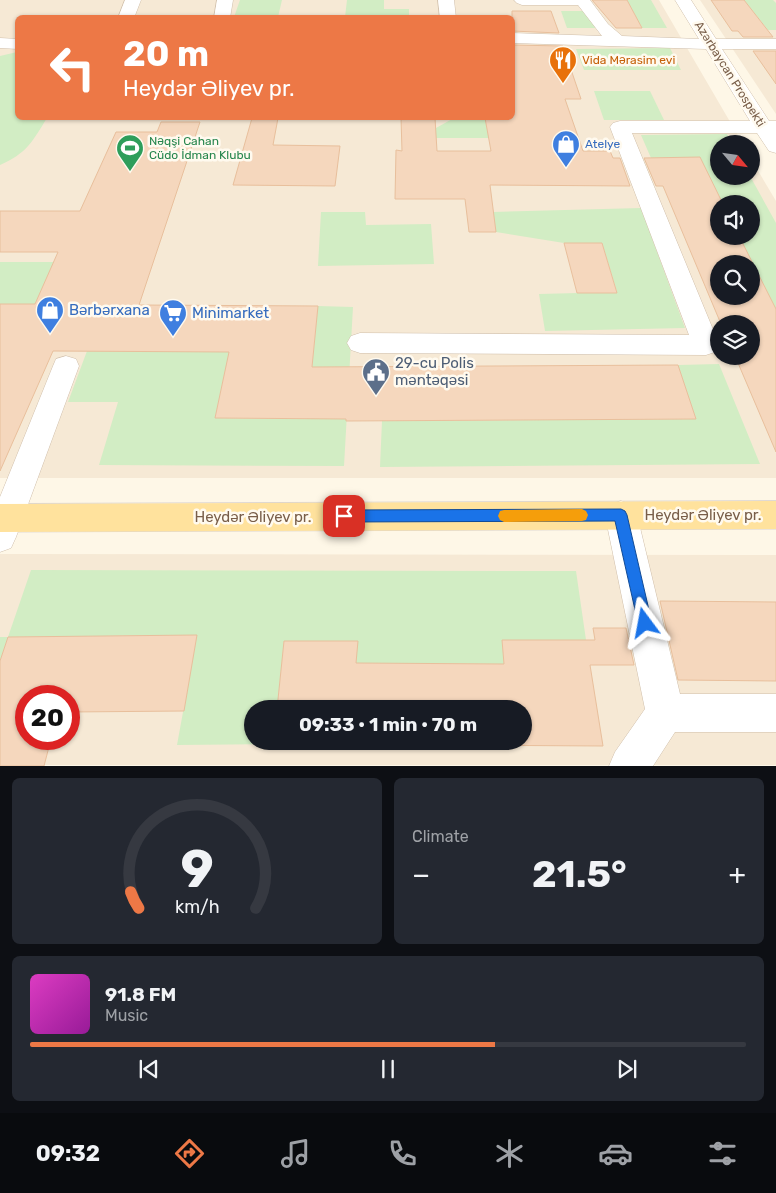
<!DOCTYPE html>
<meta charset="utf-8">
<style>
body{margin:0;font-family:Rubik,sans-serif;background:#242831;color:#f1f3f6;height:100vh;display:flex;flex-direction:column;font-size:19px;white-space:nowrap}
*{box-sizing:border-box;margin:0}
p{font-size:16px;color:#9ea1a6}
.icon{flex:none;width:28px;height:28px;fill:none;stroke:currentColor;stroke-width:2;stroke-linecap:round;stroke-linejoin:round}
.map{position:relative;height:766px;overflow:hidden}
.side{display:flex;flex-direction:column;gap:12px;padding:12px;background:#0d0f14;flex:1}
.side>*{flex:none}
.top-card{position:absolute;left:15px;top:15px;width:500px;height:105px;border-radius:8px;box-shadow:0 1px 4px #0004;background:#ed7846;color:#fff;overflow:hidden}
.needle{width:32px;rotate:119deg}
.tools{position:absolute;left:710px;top:135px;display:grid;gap:10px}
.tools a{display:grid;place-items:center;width:50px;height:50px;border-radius:50%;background:#171b24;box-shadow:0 1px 4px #0004;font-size:25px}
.speed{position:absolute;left:15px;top:685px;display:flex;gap:10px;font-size:25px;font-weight:700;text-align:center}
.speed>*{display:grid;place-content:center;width:65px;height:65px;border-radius:50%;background:#171b24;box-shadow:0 1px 4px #0004;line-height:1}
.speed .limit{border:8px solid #d22;background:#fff;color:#111}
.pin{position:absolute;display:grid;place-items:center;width:42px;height:42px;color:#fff;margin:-21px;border-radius:10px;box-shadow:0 2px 8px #0006}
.me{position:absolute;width:55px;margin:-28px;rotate:347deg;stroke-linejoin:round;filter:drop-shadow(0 0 4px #0008)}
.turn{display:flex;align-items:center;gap:18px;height:105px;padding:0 25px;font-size:22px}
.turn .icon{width:65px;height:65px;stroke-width:2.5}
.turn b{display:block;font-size:35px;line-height:42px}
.big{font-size:38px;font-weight:700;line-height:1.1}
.side .tile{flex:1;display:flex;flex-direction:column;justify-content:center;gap:8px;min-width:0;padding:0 18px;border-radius:8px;background:#242831}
.side .dial{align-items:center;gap:0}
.dial svg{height:130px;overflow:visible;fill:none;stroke:#363941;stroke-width:7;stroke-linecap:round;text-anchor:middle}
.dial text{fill:#f1f3f6;stroke:none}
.song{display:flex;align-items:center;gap:15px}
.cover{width:60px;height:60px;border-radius:8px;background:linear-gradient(135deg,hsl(310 70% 55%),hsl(300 70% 35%))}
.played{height:5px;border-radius:2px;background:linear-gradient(90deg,#ed7846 65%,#363941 65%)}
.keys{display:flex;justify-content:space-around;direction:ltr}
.heat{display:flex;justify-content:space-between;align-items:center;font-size:28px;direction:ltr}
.side .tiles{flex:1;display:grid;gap:12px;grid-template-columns:1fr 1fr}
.tile:last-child{grid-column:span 2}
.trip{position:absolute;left:244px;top:700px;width:288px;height:50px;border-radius:25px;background:#171b24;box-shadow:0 1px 4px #0004;font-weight:700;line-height:50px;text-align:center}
.dock{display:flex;height:80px;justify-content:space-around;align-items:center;background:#090b0e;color:#9ea1a6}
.dock .icon{width:35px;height:35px}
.dock .on{color:#ed7846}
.dock b{font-size:22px;color:#f1f3f6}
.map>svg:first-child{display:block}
</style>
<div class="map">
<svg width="776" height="766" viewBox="0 0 776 766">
<rect width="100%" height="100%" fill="#fef7e7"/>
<g fill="#f6e9d5" fill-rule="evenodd">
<path d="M0,0H659L743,144H719V176H751V159L776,201V478H0ZM18,18H512V118H18ZM719,204H751V236H719ZM719,264H751V296H719ZM719,324H751V356H719Z"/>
<path d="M700,0H776V114Z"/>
<path d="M0,554L776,555V765H0ZM26,696H69V739H26ZM252,709H522V741H252Z"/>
</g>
<g fill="#d2edc4">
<path d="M240,0H282L278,17H234Z"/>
<path d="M347,0H384V9H409V17H345Z"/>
<path d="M627,0H651L667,28H642Z"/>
<path d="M744,0H773L776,3V30H768Z"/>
<path d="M561,11H596L603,28H567Z"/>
<path d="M670,48L681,70H584L576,49Z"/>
<path d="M17,52L18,118H47C32,142 27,153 0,165V56Z"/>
<path d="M594,91H650L664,120H604Z"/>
<path d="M454,118H485L486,121L578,138H434L436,128Z"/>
<path d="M727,134L732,144H719V176H750L776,223V309L739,236H751V204H723L700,158H651L641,135Z"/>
<path d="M641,208L685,328L545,331L539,294L617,292L602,243H564L496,232L493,212Z"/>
<path d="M321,212H365L366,225L431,224L434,264L318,266Z"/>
<path d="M0,262H54L59,304H0Z"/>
<path d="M318,306L353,307L344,466L99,465L118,402H68L87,351L249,352L245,371H225L215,418L307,419Z"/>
<path d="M719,364L760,464L380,467L382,421L696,419L678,365Z"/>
<path d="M31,570L576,571L586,640H502L504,664L356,663L357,641H284L277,709H252V741H273V744L177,745L197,635L8,637L0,661V637H8Z"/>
</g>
<g fill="#f5d7bd" stroke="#e8bf9c" fill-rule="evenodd">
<path d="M592,0H627L642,28H616Z"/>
<path d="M711,0H744L773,37H743L738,31H732Z"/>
<path d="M512,11H551L559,33L512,31Z"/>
<path d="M512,45L563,46L581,99H565L583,151H610L613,158H620L630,186L490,185L496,232H469L465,199H395L396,150L402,151L401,118H435L437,151H491L485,118H512Z"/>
<path d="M753,51H776V84Z"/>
<path d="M252,118H278L273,145L340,146L335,186L233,185Z"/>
<path d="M161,122H200L139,305L318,306L312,367L678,365L696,419L346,421V419L215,418L229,352L53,351L0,471V304H35L58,252H0V211H80L116,132H157Z"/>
<path d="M700,157L723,204H719V236H739L776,309V452L735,356H751V324H721L663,186H656L644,158ZM719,264H751V296H719Z"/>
<path d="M564,243H602L617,293H577Z"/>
<path d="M660,601L776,602V681L678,680Z"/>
<path d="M593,628H626L634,665H590L603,746L273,744V741H522V709H277L284,641H358L356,663L504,664L502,640H595Z"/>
<path d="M197,635L184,711L69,712V696H26V739H51L44,766H0V661L8,637Z"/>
</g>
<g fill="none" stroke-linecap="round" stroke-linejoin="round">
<g stroke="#d0bfab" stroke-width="1">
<g id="minor">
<path d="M125,0H141L134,18H118Z"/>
<path d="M217,0H233L230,18H214Z"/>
<path d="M438,0H454L456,18H440Z"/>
<path d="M514,0H590L608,24L622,36L699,39L675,0H691L716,39H776V49H722L769,121H776V153L769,151L757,133H632L719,344L715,352L706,355L360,353L351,350L347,343L351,336L360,333L689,335L610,127L613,123L620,121H750L706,49L512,43V33L602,36L578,5H522L517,3Z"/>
<path d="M0,38L18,39V49L0,48Z"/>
<path d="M66,356L76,359L79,366L16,537L11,548L0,552V497L53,366L56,359Z"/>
<path d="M621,501L632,505L637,515L680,694H776V732H675L653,766H609L615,752L645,709L605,515L610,505Z"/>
</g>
</g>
<g stroke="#dcd5d0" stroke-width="1">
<path id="major" d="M776,501V529L0,532V504Z"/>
</g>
<use href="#minor" fill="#fff" fill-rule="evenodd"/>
<use href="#major" fill="#ffe29d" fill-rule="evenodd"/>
</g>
<path fill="#1a73e8" stroke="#114b97" d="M621,509L625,511L627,515L652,623L650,628L645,630L640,628L638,623L615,521L344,522L339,521L337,516L339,512L344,510Z"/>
<path fill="#f59e0b" d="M582,509L586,511L588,515L586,520L582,521L504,522L500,520L498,516L500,511L504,510Z"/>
<defs>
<g id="restaurant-pin" transform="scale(1.4375)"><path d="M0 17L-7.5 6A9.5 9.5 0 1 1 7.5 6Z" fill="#e8710a" stroke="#fffaef"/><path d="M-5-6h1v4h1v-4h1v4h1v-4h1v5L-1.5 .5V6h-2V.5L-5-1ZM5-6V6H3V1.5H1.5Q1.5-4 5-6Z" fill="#fff"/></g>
<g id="shop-pin" transform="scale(1.4375)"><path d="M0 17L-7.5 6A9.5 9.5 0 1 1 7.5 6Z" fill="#3f7fe0" stroke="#fffaef"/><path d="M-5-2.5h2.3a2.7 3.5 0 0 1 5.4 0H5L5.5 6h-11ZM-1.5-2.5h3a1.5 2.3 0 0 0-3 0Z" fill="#fff"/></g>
<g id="stadium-pin" transform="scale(1.4375)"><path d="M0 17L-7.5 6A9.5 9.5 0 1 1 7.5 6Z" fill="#2e9e5b" stroke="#fffaef"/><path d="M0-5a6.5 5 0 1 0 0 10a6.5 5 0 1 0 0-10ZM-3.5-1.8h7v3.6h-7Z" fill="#fff"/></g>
<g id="supermarket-pin" transform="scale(1.4375)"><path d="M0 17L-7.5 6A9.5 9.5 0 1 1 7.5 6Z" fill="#3f7fe0" stroke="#fffaef"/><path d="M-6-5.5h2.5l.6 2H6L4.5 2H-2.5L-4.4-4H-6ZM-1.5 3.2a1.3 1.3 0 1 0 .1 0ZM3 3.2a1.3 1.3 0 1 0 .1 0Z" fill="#fff"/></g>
<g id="civic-pin" transform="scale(1.4375)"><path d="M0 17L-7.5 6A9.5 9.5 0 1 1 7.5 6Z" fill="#5c6f8a" stroke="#fffaef"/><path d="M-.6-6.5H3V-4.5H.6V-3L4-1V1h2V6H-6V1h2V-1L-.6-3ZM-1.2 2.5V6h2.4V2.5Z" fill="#fff"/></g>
</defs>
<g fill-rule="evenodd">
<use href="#restaurant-pin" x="563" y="60"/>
<use href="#shop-pin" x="566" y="144"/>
<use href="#stadium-pin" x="130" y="148"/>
<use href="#shop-pin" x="50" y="310"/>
<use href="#supermarket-pin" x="173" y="313"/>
<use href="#civic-pin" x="376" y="372"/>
</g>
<g text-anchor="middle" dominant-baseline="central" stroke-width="5" stroke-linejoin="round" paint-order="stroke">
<g font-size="12" fill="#c56008" stroke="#fffaef" text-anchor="start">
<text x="582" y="60">Vida Mərasim evi</text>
</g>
<g font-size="12" fill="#795e49" stroke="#fffaef">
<text transform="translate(730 74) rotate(58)">Azərbaycan Prospekti</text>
</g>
<g font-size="12" fill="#27864d" stroke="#fffaef" text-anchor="start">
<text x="149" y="141">Nəqşi Cahan<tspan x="149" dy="14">Cüdo İdman Klubu</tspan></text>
</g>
<g font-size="12" fill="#366cbe" stroke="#fffaef" text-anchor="start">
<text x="585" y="144">Atelye</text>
</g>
<g font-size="15" fill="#366cbe" stroke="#fffaef" text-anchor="start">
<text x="69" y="310">Bərbərxana</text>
<text x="192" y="313">Minimarket</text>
</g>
<g font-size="15" fill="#4e5e75" stroke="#fffaef" text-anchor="start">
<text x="395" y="363">29-cu Polis<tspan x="395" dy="17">məntəqəsi</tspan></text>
</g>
<g font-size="15" fill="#795e49" stroke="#fffaef">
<text x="703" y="515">Heydər Əliyev pr.</text>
<text x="253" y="517">Heydər Əliyev pr.</text>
</g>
</g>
</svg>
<div class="tools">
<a><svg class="needle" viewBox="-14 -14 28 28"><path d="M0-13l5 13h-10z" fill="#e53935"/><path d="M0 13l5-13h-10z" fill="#9ea1a6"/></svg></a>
<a><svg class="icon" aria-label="sound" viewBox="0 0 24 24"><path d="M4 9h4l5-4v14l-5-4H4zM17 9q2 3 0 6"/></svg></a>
<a><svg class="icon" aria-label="search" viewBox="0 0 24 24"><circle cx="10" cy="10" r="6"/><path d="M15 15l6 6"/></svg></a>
<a><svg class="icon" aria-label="layers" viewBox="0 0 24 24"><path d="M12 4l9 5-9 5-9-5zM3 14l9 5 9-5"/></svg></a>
</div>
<div class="speed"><div class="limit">20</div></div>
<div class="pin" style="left:344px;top:516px;background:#d93025"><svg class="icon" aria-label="arrive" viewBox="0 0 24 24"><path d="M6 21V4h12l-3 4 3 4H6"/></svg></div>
<svg class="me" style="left:645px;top:623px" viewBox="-20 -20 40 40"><path d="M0-17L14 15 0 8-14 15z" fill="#1a73e8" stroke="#fff" stroke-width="4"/></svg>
<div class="trip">09:33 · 1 min · 70 m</div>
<div class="top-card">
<div class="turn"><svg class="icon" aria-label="left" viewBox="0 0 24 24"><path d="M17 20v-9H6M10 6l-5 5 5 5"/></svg><div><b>20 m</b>Heydər Əliyev pr.</div></div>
</div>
</div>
<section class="side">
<div class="tiles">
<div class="tile dial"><svg viewBox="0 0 100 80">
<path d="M14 69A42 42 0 1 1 86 69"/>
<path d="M14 69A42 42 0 0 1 9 59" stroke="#ed7846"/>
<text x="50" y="56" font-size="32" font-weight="700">9</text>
<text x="50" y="72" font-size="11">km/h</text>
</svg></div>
<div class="tile"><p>Climate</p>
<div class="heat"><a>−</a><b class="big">21.5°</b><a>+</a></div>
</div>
<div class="tile">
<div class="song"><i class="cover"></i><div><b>91.8 FM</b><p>Music</p></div></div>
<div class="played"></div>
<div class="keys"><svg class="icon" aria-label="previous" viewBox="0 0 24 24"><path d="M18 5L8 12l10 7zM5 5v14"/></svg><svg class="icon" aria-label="pause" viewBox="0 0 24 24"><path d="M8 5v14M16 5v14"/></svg><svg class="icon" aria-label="next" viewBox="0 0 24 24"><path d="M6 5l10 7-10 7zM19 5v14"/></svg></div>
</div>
</div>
</section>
<nav class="dock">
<b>09:32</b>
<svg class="icon on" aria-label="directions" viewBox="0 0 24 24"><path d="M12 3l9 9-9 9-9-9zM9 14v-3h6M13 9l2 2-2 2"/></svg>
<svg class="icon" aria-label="music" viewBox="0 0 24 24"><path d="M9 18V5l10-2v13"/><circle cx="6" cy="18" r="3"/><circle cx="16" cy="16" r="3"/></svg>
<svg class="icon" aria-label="phone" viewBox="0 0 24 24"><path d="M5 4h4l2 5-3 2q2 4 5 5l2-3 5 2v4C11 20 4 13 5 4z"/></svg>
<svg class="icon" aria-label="climate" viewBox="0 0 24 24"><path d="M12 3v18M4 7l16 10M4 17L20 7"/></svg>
<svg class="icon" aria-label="car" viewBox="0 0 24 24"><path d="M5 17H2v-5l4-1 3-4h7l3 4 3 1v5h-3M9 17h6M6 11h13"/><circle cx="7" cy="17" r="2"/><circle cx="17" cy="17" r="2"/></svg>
<svg class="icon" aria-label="filters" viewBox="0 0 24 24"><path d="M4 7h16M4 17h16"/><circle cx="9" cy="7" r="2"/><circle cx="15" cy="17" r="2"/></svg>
</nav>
